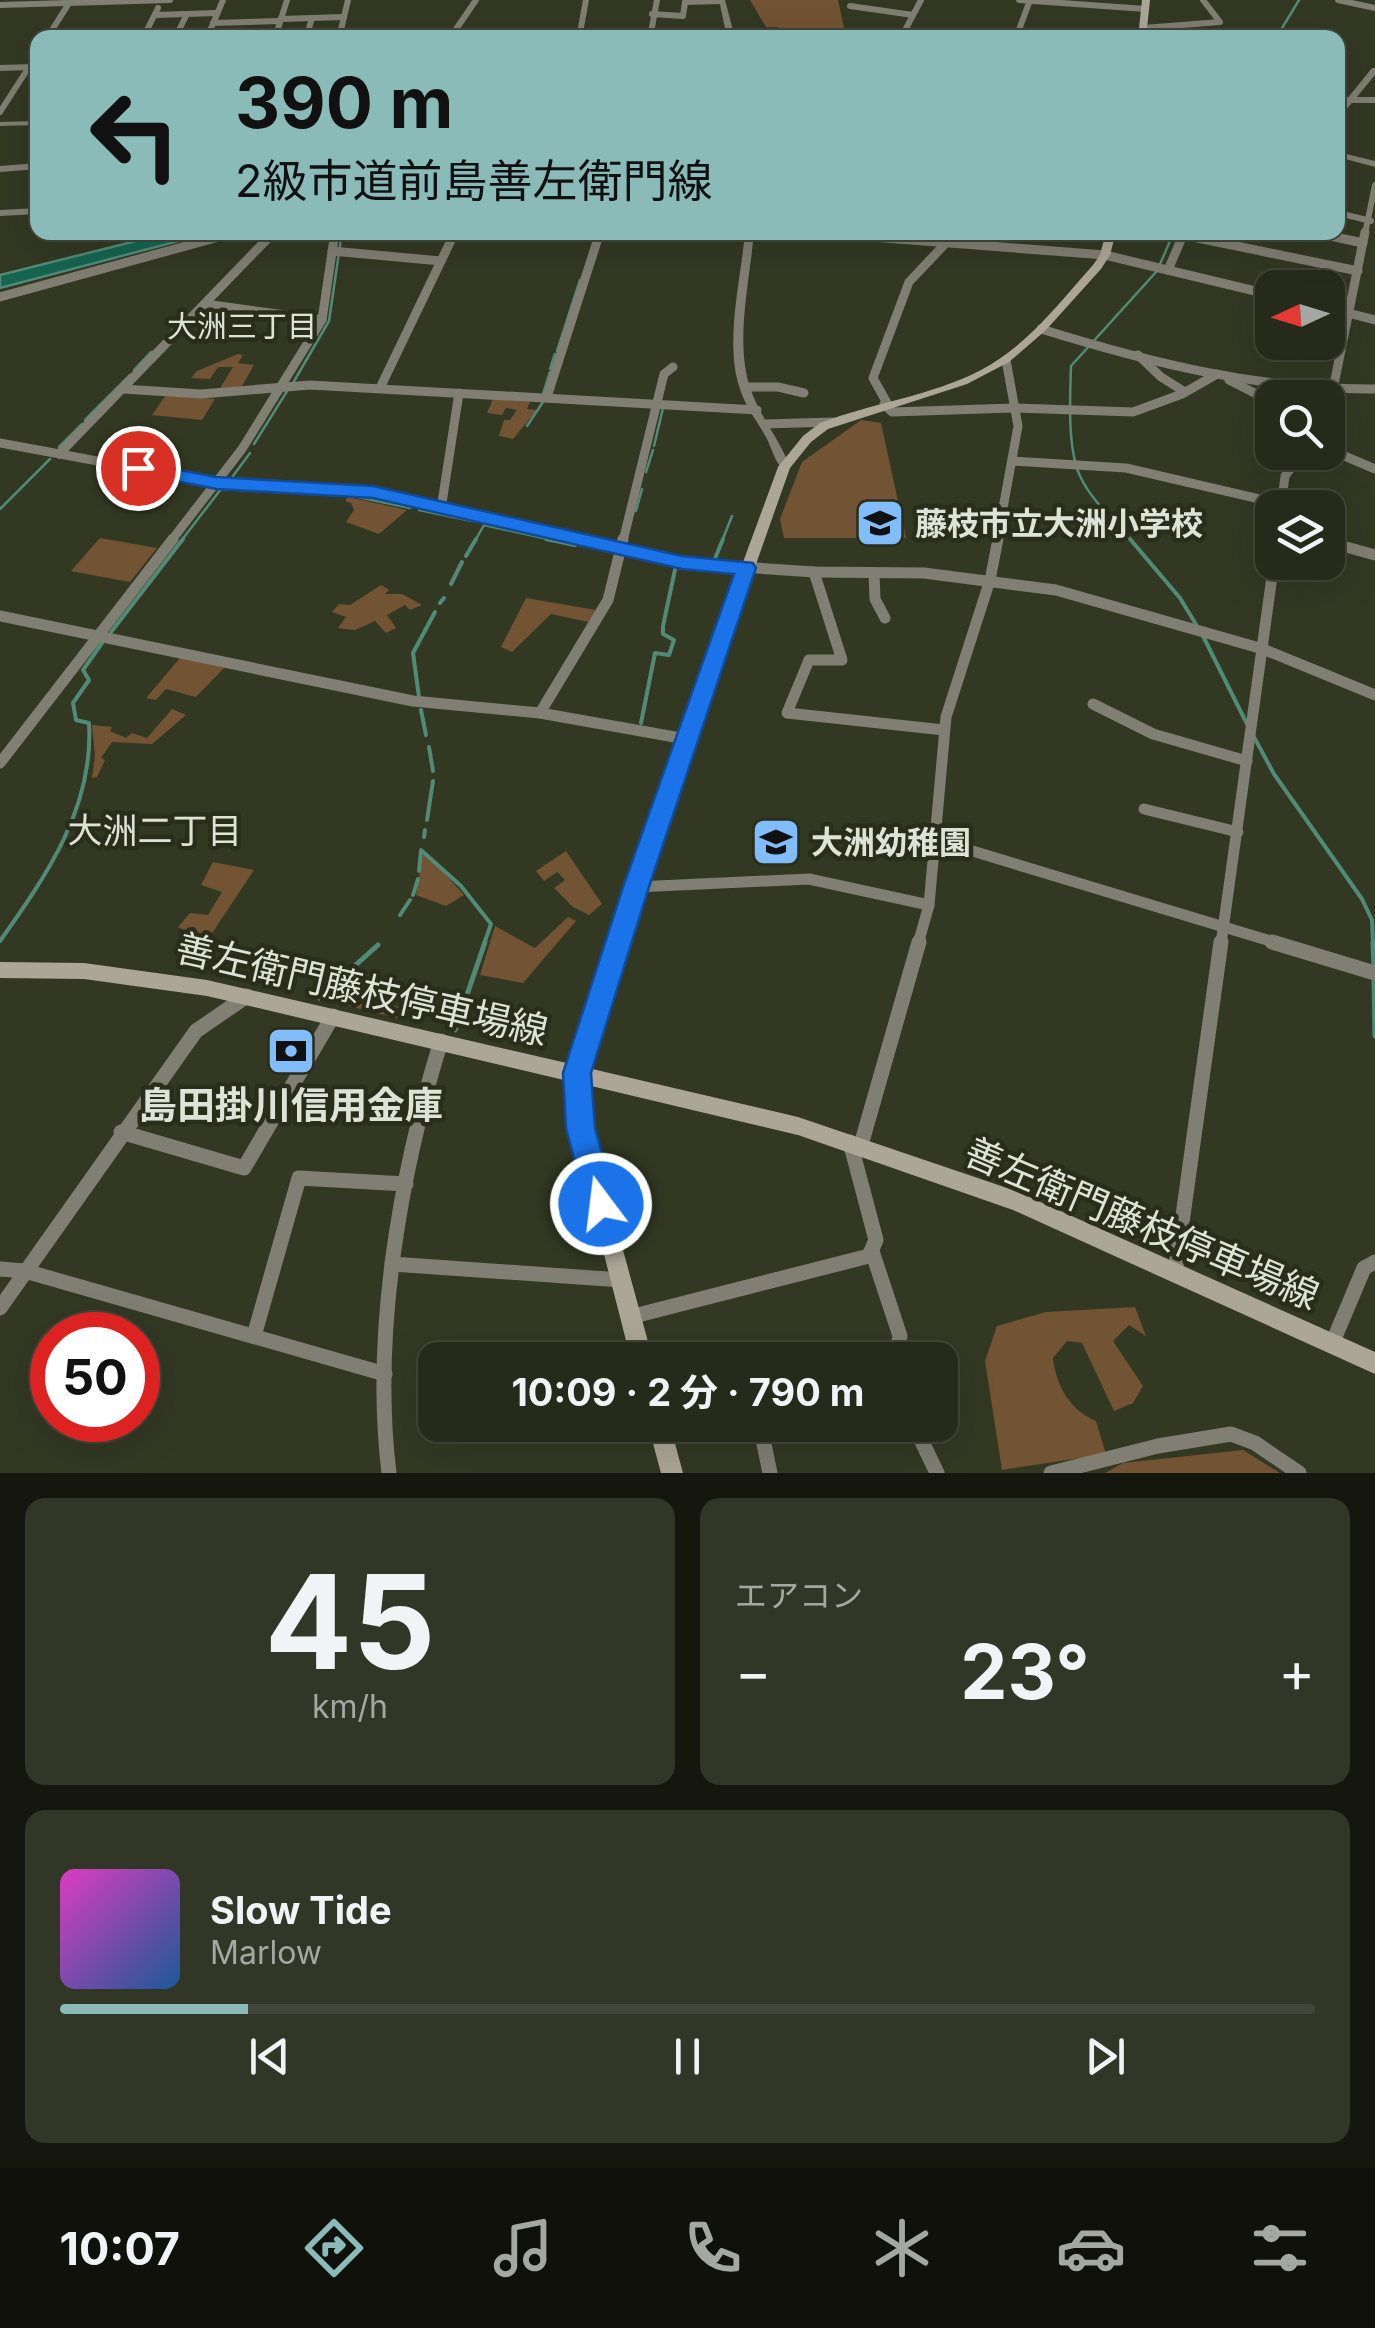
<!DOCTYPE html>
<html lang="ja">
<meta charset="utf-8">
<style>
body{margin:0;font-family:Inter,"Noto Sans JP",sans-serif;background:#323627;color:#f1f3f6;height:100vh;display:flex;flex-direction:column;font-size:38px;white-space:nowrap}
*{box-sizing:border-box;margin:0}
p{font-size:32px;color:#a4a7a2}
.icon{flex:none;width:55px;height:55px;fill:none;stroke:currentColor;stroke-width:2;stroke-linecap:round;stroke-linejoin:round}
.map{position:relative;height:1473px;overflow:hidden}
.drawer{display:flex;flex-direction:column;gap:25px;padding:25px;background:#15170e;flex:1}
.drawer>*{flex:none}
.guide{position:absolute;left:30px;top:30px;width:1315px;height:210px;border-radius:20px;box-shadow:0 10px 40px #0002,0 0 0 2px #424639;background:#8bbbb9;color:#111;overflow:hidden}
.needle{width:65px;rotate:266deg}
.controls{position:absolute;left:1255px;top:270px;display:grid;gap:20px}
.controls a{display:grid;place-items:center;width:90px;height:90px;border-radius:20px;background:#262a1a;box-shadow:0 10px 40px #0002,0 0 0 2px #424639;font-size:50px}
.speed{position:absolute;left:30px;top:1312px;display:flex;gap:20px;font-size:50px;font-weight:700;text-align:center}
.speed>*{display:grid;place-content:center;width:130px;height:130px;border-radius:50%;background:#262a1a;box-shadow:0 10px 40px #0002,0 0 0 2px #424639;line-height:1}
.speed .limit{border:15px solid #d22;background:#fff;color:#111}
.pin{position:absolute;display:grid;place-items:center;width:85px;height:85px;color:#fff;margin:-42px;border:5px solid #fff;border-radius:50%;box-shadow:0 2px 10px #0007}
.me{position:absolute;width:110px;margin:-55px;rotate:345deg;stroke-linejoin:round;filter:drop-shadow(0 0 8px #0008)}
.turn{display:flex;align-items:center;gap:35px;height:210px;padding:0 40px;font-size:45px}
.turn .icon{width:130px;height:130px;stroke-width:2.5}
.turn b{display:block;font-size:70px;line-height:85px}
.big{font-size:75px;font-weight:700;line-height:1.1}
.drawer .widget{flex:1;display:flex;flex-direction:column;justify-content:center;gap:15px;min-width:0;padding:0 35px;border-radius:20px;background:#323627}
.drawer .dial{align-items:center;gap:0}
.dial b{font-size:130px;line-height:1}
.song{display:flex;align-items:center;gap:30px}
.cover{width:120px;height:120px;border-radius:15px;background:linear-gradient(135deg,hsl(310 70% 55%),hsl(210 70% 35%))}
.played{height:10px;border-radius:5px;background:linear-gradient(90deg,#8bbbb9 15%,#424639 15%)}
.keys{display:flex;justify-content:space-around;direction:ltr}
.heat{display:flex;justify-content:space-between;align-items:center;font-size:55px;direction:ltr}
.drawer .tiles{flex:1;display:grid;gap:25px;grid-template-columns:1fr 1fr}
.widget:last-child{grid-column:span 2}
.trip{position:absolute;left:418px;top:1342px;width:540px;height:100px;border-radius:20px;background:#262a1a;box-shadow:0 10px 40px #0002,0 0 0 2px #424639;font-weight:700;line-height:100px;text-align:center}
.tab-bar{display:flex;height:160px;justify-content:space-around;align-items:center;background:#0f110a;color:#a4a7a2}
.tab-bar .icon{width:70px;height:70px}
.tab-bar .active{color:#8bbbb9}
.tab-bar b{font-size:45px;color:#f1f3f6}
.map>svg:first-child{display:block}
</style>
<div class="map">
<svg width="1375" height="1473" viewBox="0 0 1375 1473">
<rect width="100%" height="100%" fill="#333823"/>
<g fill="#725334">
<path d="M750,0H838L846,37H786L778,27H766Z"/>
<path d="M238,354L243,355L238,363L254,365L242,386L219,390L233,367H218L210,379L191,378L197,371Z"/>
<path d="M166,395L215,399L202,420L152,415Z"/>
<path d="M493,399L530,402L527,409L537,410L513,439L499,436L504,420H510L517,410L506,408L502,415L487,413Z"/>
<path d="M861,420L881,423L906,538H784L780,519L802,462Z"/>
<path d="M348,497L407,510L379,534L346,522L354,510L351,503L345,501Z"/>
<path d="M100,538L157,548L130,582L71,571Z"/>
<path d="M381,585L389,590L385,594H402L422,605L410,610L405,605L387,615L396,628L386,633L375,621L355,630L338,628L346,617L332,612L339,604L350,605Z"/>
<path d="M526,598L596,610L588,622L551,614L512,652L501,647Z"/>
<path d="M180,658L225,667L196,697L166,689L156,700L146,698Z"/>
<path d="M172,709L186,715L152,744L112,742L101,758L105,760L97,777L92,778L95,755L92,725L112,727L110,731L126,738L132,733L147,738Z"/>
<path d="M566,851L602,904L589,915L573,907L554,888L565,880L557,872L544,881L536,871Z"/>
<path d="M427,854L464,895L446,906L416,895L423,855Z"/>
<path d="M213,862L254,870L207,941L178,927L190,913L208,915L222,892L201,885Z"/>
<path d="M568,917L576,921L523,983L480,975L495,926L535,948Z"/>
<path d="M359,969L369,975L365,982L393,994L389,1002L403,1010L401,1019L321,999Z"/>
<path d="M1135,1307L1146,1336L1129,1325L1113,1341L1143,1386L1133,1403L1114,1411L1082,1343L1067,1341L1053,1358C1056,1386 1070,1410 1096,1421L1106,1454L1002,1470L985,1361L997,1326L1046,1312Z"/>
<path d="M1243,1450L1280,1473H1105L1123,1463Z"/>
</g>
<path fill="#156550" stroke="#528a78" stroke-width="2.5" d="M168,233H209L0,288V275Z"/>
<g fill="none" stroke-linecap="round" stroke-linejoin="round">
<g stroke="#528a78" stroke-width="2.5">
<path d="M1276,38L1299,0"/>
<path d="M168,335L182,321"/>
<path d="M557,351L580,280"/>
<path d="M550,369L555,354"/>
<path d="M134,370L151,352"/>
<path d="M293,383L329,321L342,232"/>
<path d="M543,394L550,372"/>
<path d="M85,420L130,375"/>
<path d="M527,426L543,402"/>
<path d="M254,444L289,388"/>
<path d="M654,446L663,408"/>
<path d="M59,447L82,424"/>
<path d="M646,472L653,450"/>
<path d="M233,476L250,453"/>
<path d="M304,493L349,496"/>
<path d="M358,497L410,508"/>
<path d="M0,509L50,459"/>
<path d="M419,510L472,521"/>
<path d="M636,511L642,489"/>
<path d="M181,541L221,489L293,493"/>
<path d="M475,541L484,525L557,541"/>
<path d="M722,541L732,516"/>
<path d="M1132,541C1116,522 1092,501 1081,478C1067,451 1070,397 1071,366L1157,271L1174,232"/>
</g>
<g stroke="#528a78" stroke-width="4">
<path d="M546,539L575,545"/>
<path d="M1130,539L1180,598L1197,626"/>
<path d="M466,556L476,539"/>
<path d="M714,561L723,539"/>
<path d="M451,584L462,562"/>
<path d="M440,603L444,598"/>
<path d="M111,632L183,539"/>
<path d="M1202,634L1247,724"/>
<path d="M419,697L413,653L435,612"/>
<path d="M421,710L426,735"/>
<path d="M641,723L655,653L669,655L674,640L663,634V626L676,565"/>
<path d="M1254,737L1274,774L1362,899L1372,920L1373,944"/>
<path d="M429,747L433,771"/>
<path d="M427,820L433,781"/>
<path d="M424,837L425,830"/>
<path d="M421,850L461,886L491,924L484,944"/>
<path d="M419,871L421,851"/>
<path d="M413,895L418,879"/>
<path d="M400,915L410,900"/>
<path d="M0,941C47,875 94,807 89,723L76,720L73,703L89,680L83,670L102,643"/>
</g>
<g stroke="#528a78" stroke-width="5">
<path d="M1373,942L1374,967"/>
<path d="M1374,976L1375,1036"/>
<path d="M319,998L378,945"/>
<path d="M455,1030L485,942"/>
</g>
<g stroke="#817e73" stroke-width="6">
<path d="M1019,0L1146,9"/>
<path d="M1338,0L1375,8"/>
<path d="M0,5L170,0"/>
<path d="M850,6L913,15"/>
<path d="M652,14L683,16L685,2L722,1"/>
<path d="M155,15L217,13"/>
<path d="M281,19L344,17"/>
<path d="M213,23L280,21"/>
<path d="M1144,28L1220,22L1203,0"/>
<path d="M452,34L568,38"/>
<path d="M47,38L71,0"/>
<path d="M143,38L158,8"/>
<path d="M175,38L187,14"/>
<path d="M207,38L223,0"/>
<path d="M275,38L287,0"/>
<path d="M306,38L312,18"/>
<path d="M339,38L348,0"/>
<path d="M450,38L476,0"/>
<path d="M579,38L586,0"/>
<path d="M650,38L657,0"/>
<path d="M901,38L921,0"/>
<path d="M1016,38L1030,0"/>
<path d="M0,68L33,67"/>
<path d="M1338,100H1375"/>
<path d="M0,112L38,53"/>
<path d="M0,169L38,166"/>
<path d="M0,213L38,211"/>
<path d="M1338,213L1371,221"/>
<path d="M807,232L839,234"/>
<path d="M1312,232L1323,234"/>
<path d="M228,234L237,232"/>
<path d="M1365,234L1375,185"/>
</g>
<g stroke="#817e73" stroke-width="9">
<path d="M807,232L1105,255L1272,295"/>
<path d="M1312,232L1363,243"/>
<path d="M332,251L441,261"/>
<path d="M1168,270L1183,235L1358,271"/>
<path d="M0,297L237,232"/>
<path d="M205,304L322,320"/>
<path d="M1328,308L1375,320"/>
<path d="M1041,329C1151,363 1259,390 1375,389"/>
<path d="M1138,355L1161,377L1185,392"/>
<path d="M1229,380L1272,402"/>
<path d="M745,387H778L804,393"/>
<path d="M380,388L455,232"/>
<path d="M123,389L201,394L310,385L757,410"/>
<path d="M547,397L600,232"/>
<path d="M887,403L873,378L909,282L945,244"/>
<path d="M884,404L892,412L1013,408L1133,412L1182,394L1217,374"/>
<path d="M1328,414L1365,232"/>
<path d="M765,424L833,422"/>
<path d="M0,443L216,483L373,492L587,541"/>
<path d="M1328,449L1375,469"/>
<path d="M59,454L274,232"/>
<path d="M1012,461L1126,468L1281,504"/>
<path d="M1281,507L1285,476L1303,452"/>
<path d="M441,509L459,393"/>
<path d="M171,541L242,449L322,320L335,232"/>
<path d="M623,541L664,374L673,367"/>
<path d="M997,541L1018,426L1006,360"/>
</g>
<g stroke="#817e73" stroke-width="11">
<path d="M576,539L682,563L814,572L924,573L1056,590L1263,649L1375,695"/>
<path d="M1328,542L1375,555"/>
<path d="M814,572L842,660H809L787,713L944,730"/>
<path d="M874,573L875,599L885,618"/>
<path d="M0,616L413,701L540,713L686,739"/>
<path d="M1093,704L1153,734L1247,761"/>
<path d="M540,713L608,600L623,539"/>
<path d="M0,763L173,539"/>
<path d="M1144,809L1238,832"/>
<path d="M936,840L1280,944"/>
<path d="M636,887L809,879L929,905"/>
<path d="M918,944L929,905L946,717L990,580L998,539"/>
<path d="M1221,944L1274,562"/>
</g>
<g stroke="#817e73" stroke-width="15">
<path d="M1272,942L1375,973"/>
<path d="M121,1132L244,1168L333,1016"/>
<path d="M861,1145L919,942"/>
<path d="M872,1251L900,1336L897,1351L877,1360"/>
<path d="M392,1264L621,1280"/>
<path d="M0,1269L25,1271L385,1374"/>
<path d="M1175,1273L1221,942"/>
<path d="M0,1308L196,1031L247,996"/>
<path d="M630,1317L869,1256L876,1240L850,1142"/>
<path d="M254,1336L299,1178L406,1184"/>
<path d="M1332,1344L1364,1268L1375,1262"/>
<path d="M760,1425L770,1473"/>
<path d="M914,1425L937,1473"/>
<path d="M389,1473C372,1334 400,1174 441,1041"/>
<path d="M1051,1473L1158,1446L1231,1434L1255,1443L1299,1473"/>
</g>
<g fill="#817e73" fill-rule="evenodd">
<path d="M719,0H725L735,38H727Z"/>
<path d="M1372,68H1375V75L1341,116H1338V110Z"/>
<path d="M38,121V125L0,126V122Z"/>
<path d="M1338,152L1375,161V167L1338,157Z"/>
<path d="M745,232H754C750,280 734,344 751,390C760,417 780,439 790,467L784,470C775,464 772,448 766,437C757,421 745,406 740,389C724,343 741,280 745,232Z"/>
</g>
<g fill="#aca696" fill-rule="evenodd">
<path d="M1142,0H1150L1146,38H1138Z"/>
<path d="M1106,232H1116L1110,255L1101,269L1046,330L1009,362L967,384L828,429L811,442L790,468L694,739L588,1068L798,1117L1016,1191L1375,1352V1374L1013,1210L798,1135L587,1085L590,1129L653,1360H631L572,1129L568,1081L207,996L84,979L0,978V962L84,963L207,980L571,1064L678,739L778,467L803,436L820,423C872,403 931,396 981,370C1027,346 1059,303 1093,265L1100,255Z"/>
<path d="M648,1425H670L683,1473H661Z"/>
</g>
</g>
<path fill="#1a73e8" stroke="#114b97" stroke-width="2.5" d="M138,462L216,477L373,486L682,556L753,563L756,568L649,887L591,1073L595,1128L616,1204L611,1215L601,1219L590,1215L586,1204L566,1128L563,1073L623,887L734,574L682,569L373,498L216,489L131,472V464Z"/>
<defs>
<g id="school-square" transform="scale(2.5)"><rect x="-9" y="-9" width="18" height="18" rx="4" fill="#80bdfa" stroke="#2a2d19"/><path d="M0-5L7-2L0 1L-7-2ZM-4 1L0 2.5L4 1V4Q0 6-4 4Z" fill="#111"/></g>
<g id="bank-square" transform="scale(2.5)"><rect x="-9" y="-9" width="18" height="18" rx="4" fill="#80bdfa" stroke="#2a2d19"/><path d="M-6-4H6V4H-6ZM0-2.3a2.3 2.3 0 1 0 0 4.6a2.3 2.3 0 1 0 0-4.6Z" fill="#111"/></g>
</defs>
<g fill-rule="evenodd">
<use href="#school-square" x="880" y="523"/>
<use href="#school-square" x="776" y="842"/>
<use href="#bank-square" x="291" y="1051"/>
</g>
<g text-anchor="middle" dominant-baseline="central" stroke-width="9" stroke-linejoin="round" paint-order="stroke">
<g font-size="30" fill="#dfe2d6" stroke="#2a2d19">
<text x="242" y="326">大洲三丁目</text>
</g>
<g font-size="32" font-weight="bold" fill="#dfe2d6" stroke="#2a2d19" text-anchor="start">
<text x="915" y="523">藤枝市立大洲小学校</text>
<text x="811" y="842">大洲幼稚園</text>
</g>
<g font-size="35" fill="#dfe2d6" stroke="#2a2d19">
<text x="155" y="830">大洲二丁目</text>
</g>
<g font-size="38" fill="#dfe2d6" stroke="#2a2d19">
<text transform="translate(362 989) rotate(13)">善左衛門藤枝停車場線</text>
<text transform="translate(1142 1223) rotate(23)">善左衛門藤枝停車場線</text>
</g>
<g font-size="38" font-weight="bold" fill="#dfe2d6" stroke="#2a2d19">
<text x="291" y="1105">島田掛川信用金庫</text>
</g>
</g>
</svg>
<div class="controls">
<a><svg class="needle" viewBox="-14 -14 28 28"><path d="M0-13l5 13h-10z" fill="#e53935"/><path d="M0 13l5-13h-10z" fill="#a4a7a2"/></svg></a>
<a><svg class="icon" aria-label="search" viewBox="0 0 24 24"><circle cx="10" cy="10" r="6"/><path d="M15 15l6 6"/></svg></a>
<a><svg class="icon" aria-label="layers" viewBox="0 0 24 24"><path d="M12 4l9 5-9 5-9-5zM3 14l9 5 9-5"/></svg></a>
</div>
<div class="speed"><div class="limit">50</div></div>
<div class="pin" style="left:138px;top:468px;background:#d93025"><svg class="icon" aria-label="arrive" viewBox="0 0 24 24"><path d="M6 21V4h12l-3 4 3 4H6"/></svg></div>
<svg class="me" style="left:601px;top:1204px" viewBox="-20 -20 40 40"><circle r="17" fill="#1a73e8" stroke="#fff" stroke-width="3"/><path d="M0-11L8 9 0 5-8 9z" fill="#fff"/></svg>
<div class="trip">10:09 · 2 分 · 790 m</div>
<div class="guide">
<div class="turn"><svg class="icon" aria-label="left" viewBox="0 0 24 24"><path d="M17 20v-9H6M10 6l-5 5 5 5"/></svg><div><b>390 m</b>2級市道前島善左衛門線</div></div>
</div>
</div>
<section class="drawer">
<div class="tiles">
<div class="widget dial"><b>45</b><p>km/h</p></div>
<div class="widget"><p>エアコン</p>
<div class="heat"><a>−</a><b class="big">23°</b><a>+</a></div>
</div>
<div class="widget">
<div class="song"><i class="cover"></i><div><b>Slow Tide</b><p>Marlow</p></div></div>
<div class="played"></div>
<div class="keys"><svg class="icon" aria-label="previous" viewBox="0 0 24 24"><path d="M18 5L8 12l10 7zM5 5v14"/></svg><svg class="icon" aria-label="pause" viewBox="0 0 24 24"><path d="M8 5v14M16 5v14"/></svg><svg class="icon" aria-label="next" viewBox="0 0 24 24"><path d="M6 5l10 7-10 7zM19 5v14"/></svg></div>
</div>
</div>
</section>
<nav class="tab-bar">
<b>10:07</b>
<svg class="icon active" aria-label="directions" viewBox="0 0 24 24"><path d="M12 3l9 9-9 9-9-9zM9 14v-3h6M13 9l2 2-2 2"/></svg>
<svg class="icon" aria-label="music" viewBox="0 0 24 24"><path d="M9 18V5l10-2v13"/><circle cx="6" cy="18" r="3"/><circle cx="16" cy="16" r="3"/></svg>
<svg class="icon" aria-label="phone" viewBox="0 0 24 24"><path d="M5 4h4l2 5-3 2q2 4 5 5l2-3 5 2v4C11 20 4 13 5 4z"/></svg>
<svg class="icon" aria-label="climate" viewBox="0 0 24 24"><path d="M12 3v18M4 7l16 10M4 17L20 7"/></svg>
<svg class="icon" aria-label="car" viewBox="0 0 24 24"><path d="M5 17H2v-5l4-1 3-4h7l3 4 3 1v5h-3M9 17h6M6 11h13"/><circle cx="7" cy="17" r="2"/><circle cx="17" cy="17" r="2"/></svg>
<svg class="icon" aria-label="filters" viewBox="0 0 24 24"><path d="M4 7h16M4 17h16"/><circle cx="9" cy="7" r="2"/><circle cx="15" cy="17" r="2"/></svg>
</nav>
